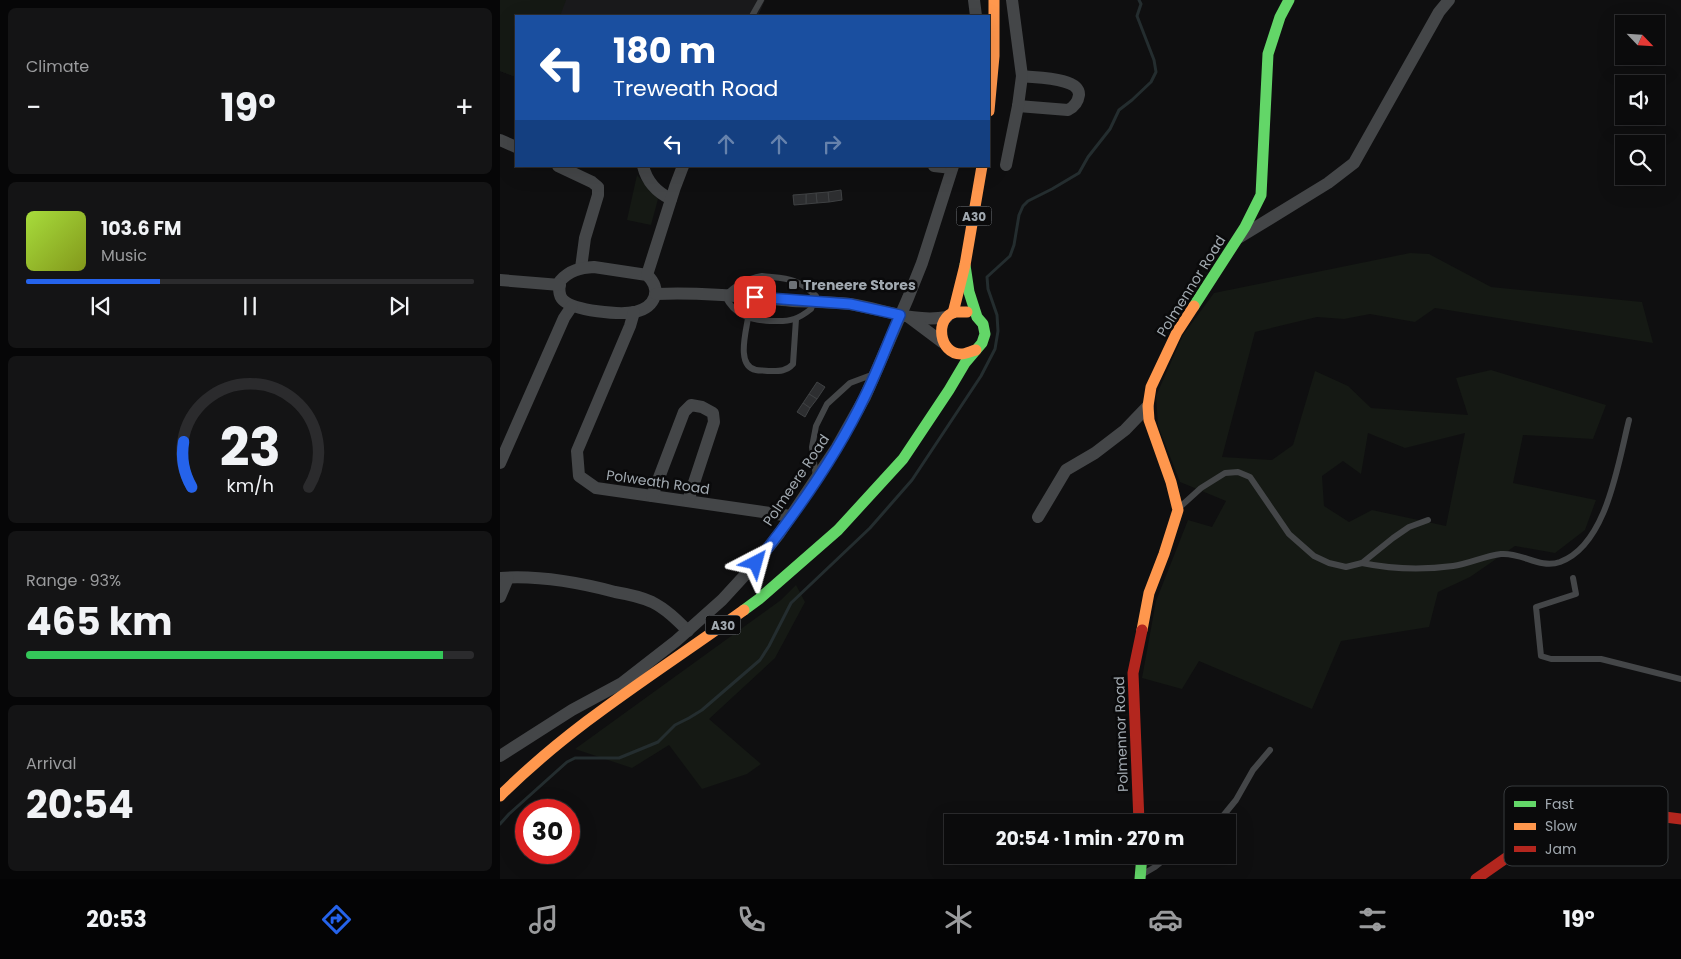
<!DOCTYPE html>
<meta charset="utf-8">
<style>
body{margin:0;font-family:Poppins,sans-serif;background:#141415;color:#f1f3f6;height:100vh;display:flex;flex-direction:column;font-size:19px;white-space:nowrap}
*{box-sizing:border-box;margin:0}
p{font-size:16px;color:#9a9b9d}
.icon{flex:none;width:28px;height:28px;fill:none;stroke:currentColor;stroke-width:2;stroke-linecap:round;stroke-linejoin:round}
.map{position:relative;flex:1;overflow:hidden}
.drawer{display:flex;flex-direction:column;gap:8px;padding:8px;background:#060607;width:500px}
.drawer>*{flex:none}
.guide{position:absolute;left:15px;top:15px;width:475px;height:152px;border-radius:0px;box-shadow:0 5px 20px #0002,0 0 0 1px #2b2b2d;background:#1a4fa0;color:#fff;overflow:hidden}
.needle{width:32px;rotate:115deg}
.controls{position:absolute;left:1115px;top:15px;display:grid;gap:10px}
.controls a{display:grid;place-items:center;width:50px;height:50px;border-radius:0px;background:#0b0b0c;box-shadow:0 5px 20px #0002,0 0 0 1px #2b2b2d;font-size:25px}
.speed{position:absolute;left:15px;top:799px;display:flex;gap:10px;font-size:25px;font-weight:700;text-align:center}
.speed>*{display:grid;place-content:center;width:65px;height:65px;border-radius:50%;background:#0b0b0c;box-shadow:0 5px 20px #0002,0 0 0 1px #2b2b2d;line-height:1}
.speed .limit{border:8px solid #d22;background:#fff;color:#111}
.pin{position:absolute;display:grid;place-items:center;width:42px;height:42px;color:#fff;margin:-21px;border-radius:10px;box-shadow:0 2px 8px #0006}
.me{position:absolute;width:55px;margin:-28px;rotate:39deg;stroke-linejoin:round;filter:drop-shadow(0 0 4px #0008)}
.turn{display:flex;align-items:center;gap:18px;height:105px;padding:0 15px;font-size:22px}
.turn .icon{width:65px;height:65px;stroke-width:2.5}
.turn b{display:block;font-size:35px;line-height:42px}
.lanes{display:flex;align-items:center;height:48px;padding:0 15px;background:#0003;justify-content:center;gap:25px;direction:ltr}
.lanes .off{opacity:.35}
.big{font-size:38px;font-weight:700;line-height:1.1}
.drawer .widget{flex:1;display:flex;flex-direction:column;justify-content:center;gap:8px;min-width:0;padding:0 18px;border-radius:8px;background:#141415}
.drawer .dial{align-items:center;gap:0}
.dial svg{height:130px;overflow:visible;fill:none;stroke:#2b2b2d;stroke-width:7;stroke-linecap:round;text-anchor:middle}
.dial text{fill:#f1f3f6;stroke:none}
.song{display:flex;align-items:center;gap:15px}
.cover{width:60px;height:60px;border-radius:8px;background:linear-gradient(135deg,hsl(80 70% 55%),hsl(70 70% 35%))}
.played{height:5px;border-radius:2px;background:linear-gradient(90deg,#2563eb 30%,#2b2b2d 30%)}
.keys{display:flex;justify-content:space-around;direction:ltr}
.heat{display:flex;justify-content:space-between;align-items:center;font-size:28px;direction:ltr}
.charge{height:8px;border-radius:4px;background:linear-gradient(90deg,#34c759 93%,#2b2b2d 0)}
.trip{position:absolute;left:444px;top:814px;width:292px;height:50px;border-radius:0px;background:#0b0b0c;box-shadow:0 5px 20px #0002,0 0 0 1px #2b2b2d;font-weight:700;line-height:50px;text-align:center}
.dock{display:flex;height:80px;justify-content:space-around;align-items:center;background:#040405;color:#9a9b9d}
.dock .icon{width:35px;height:35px}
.dock .active{color:#2563eb}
.dock b{font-size:22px;color:#f1f3f6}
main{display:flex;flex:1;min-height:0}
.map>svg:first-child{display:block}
</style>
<main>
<section class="drawer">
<div class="widget"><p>Climate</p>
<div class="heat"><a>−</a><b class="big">19°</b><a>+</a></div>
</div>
<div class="widget">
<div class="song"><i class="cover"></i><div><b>103.6 FM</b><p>Music</p></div></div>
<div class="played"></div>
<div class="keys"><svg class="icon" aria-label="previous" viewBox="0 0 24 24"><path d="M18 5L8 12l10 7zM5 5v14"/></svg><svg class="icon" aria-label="pause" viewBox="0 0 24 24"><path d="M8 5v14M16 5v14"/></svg><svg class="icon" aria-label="next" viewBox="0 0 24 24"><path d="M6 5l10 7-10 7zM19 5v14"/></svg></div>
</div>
<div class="widget dial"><svg viewBox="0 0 100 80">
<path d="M14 69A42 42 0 1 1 86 69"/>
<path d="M14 69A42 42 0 0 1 9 41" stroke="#2563eb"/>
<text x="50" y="56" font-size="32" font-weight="700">23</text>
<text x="50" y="72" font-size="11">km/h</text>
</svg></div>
<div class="widget"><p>Range · 93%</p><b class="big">465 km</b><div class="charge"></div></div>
<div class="widget"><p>Arrival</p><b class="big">20:54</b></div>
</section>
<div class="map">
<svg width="1181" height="879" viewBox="0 0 1181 879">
<rect width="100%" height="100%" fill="#0f0f10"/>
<path fill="#1a1a1c" d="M0,0H265L258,16H16V77L0,71Z"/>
<g fill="#151914" fill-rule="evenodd">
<path d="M0,0H66L60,16H16V77L0,71Z"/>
<path d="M137,175L158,199L151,225L127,220Z"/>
<path d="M910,253L929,254L991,287L1142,302L1153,343L935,308L915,322L870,314L844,319L817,317L755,332L722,457L772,460L793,445L815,371L848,386L871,408L968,415L956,378L991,370L1106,405L1093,439L1023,435L1013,483L1096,500L1085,530L1055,553L1015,546L970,577L938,592L929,627L841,641L812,709L699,661L682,689L642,678L656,601L688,520L712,527L726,501L680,482L658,426L656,396L683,335L714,293ZM868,433L905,448L965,433L946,526L872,510L849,522L824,506L822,476L843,461L861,474Z"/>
<path d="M296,585L305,602L275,658L209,719L261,764L247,774L202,789L169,745L132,768L75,749L281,600Z"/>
</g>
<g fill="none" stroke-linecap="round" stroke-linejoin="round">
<path stroke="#242d2f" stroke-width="3" d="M0,824L9,814L67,762L75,758H119L158,742L175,725L189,718L202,710L260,660L269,646L291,603L370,528L412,480L481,376L495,349L498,331L497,315L488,289L487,277L510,256L514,245L519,215L523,206L528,201L552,189L579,173L588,157L610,129L619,110L632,100L651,82L656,72L654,60L637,16L641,4L639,0"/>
</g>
<g fill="#2d2e30" stroke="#3f4143">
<path d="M341,190L342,200L329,202L328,192Z"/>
<path d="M328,192L329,202L317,203L316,193Z"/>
<path d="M316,193L317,203L306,204V194Z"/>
<path d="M306,194V204L294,205L293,195Z"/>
<path d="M317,382L325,387L317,399L309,394Z"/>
<path d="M309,394L317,399L310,408L303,403Z"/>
<path d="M303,403L310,408L305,417L297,412Z"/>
</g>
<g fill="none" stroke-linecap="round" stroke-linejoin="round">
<g stroke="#444648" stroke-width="6">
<path d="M252,16L261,0"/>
<path d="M262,276C289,279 295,277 316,296L311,309C306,313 300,317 294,319C286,322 279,321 270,321C250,320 234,315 225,296C236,284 247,279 262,276Z"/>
<path d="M248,318C246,332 236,366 256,370C260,371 264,370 268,371C278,371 286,372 293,364L296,319"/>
<path d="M316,477L312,447L316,426L327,404L350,383L374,374"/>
<path d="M680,507L701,488L725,473L738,472L750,477L789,534L814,556L829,563L846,567L862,563L893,538L909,527L928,520"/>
<path d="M862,563C891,569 923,570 953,566C969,564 984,556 1001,554C1022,552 1039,569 1060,562C1107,545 1118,463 1129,420"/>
<path d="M1073,578L1076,594L1036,607L1041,656L1051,659H1101L1181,679"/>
<path d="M718,822L736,800L753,770L770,750"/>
<path d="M643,874L655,867L670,855"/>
</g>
<g stroke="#444648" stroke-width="12">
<path d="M474,0L476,16"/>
<path d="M518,106L568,110C574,107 578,102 579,95C580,77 535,78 522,76"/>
<path d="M0,140L16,147"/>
<path d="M506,165L518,106L522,76L512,0"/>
<path d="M58,166L92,182L98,187V195L85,238L81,268"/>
<path d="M143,166C147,182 156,192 171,199"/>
<path d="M434,166L452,168"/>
<path d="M740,237L828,183L854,163L939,12L949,0"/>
<path d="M94,267L147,275C162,289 156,307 135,312C120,315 74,311 63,300C58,295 59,288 60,281C70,270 80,268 94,267Z"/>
<path d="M147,275L175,187L183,166"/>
<path d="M0,280L60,285"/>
<path d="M156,294C202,292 248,297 293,301C312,302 331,302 350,304C383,309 413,323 447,317"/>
<path d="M134,312L130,326L77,451L79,476L96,488L291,516"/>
<path d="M410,318L442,342"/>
<path d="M0,463L64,318L72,306"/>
<path d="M152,496L184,412L191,405L202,407L213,413L214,422L188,501"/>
<path d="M538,517L566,470L595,453L625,430L648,406"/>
<path d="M0,578C39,575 77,582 115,592C127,594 141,597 152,602C166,609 177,620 188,631"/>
<path d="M0,597L8,578"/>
<path d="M0,756L72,710L122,683L176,641L222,600L256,563L279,534L337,447L365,397L408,298L422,263L453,166"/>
</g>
<g stroke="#63d668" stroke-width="11">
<path d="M694,306L745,227L761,195L768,54L780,17L789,0"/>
<path d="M244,610L259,599L338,530L403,459L449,390L465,363L482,343L485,334L483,324L477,317L469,292L465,265"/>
<path d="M640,879L642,855"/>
</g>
<g stroke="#ff974d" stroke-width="11">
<path d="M489,111L494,56V0"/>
<path d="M467,312C463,312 459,312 455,312C434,318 439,354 461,354C466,354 471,351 476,350"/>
<path d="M453,313L465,265L482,166"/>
<path d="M642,630L649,593L664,554L678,510L671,482L649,420L648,406L651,387L677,332L694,306"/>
<path d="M0,796C73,723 161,670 244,610"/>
</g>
<g stroke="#b3261e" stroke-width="11">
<path d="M639,822L633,673L642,630"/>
<path d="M976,879L1029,842L1110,810L1181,819"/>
</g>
</g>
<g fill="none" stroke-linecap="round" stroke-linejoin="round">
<g stroke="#184099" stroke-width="12">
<path id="route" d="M255,297L350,304L400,315C388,342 378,370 365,396C338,453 295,514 256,563"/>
</g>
<use href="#route" stroke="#2563eb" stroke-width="9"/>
</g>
<rect fill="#6e7378" stroke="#0a0a0b" stroke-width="2" x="288" y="280" width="10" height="10" rx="2.5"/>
<g text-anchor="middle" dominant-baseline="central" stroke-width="5" stroke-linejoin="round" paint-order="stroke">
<g fill="#0a0a0b" stroke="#74797e" stroke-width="1">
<rect x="456.5" y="206.5" width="35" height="19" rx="4"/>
<rect x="205.5" y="615.5" width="35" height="19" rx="4"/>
</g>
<g font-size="12" font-weight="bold" fill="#a1a9b0">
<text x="474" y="216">A30</text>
<text x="223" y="625">A30</text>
</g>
<g font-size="14" font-weight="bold" fill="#a1a9b0" stroke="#0a0a0b" text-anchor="start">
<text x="303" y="285">Treneere Stores</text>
</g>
<g font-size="14" fill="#a1a9b0" stroke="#0a0a0b">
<text transform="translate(691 286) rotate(-58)">Polmennor Road</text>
<text transform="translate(296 480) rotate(-56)">Polmeere Road</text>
<text transform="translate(158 482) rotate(8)">Polweath Road</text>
<text transform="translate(621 734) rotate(-92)">Polmennor Road</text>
</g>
</g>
<rect x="1004" y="786" width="164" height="80" rx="8" fill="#0a0a0b" stroke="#373a3d" stroke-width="1"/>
<rect x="1014" y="801" width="22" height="6" fill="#63d668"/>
<rect x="1014" y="823" width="22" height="7" fill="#ff974d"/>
<rect x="1014" y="846" width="22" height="6" fill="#b3261e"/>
<g font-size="14" fill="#a1a9b0">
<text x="1045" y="809">Fast</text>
<text x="1045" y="831">Slow</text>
<text x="1045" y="854">Jam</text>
</g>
</svg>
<div class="controls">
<a><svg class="needle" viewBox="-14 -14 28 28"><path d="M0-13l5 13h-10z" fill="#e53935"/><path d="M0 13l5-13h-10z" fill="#9a9b9d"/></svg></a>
<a><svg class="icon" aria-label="sound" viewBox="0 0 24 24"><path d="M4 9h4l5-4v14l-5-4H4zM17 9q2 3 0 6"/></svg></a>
<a><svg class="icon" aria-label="search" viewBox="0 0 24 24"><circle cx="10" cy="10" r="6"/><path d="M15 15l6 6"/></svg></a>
</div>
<div class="speed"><div class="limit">30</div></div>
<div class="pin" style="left:255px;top:297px;background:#d93025"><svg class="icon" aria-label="arrive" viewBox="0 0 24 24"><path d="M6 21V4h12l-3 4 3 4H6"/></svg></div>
<svg class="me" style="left:256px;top:563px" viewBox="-20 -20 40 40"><path d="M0-17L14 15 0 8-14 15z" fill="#2563eb" stroke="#fff" stroke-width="4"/></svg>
<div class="trip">20:54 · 1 min · 270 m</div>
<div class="guide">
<div class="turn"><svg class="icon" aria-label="left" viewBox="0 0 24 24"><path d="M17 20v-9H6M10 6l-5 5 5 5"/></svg><div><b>180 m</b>Treweath Road</div></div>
<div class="lanes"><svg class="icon" aria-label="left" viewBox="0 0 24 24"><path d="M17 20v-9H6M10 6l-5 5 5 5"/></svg><svg class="icon off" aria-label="ahead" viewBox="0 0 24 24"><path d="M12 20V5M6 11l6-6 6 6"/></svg><svg class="icon off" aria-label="ahead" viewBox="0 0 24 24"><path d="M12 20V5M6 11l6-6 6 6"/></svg><svg class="icon off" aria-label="right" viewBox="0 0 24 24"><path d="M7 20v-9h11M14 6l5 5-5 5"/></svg></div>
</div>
</div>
</main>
<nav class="dock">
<b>20:53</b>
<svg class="icon active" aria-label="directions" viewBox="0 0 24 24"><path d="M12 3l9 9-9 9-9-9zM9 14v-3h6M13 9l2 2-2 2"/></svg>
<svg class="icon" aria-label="music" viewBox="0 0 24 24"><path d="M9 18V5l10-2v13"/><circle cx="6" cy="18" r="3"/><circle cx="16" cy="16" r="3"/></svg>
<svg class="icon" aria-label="phone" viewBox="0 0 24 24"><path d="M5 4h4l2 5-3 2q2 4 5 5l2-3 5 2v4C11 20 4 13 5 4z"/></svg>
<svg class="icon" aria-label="climate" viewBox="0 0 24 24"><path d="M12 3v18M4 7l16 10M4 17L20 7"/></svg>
<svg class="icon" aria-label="car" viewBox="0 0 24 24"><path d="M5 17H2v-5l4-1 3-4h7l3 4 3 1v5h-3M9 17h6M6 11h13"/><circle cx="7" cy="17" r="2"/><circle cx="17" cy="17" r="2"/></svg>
<svg class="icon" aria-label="filters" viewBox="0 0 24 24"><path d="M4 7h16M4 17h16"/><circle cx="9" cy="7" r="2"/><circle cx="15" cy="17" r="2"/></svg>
<b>19°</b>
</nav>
